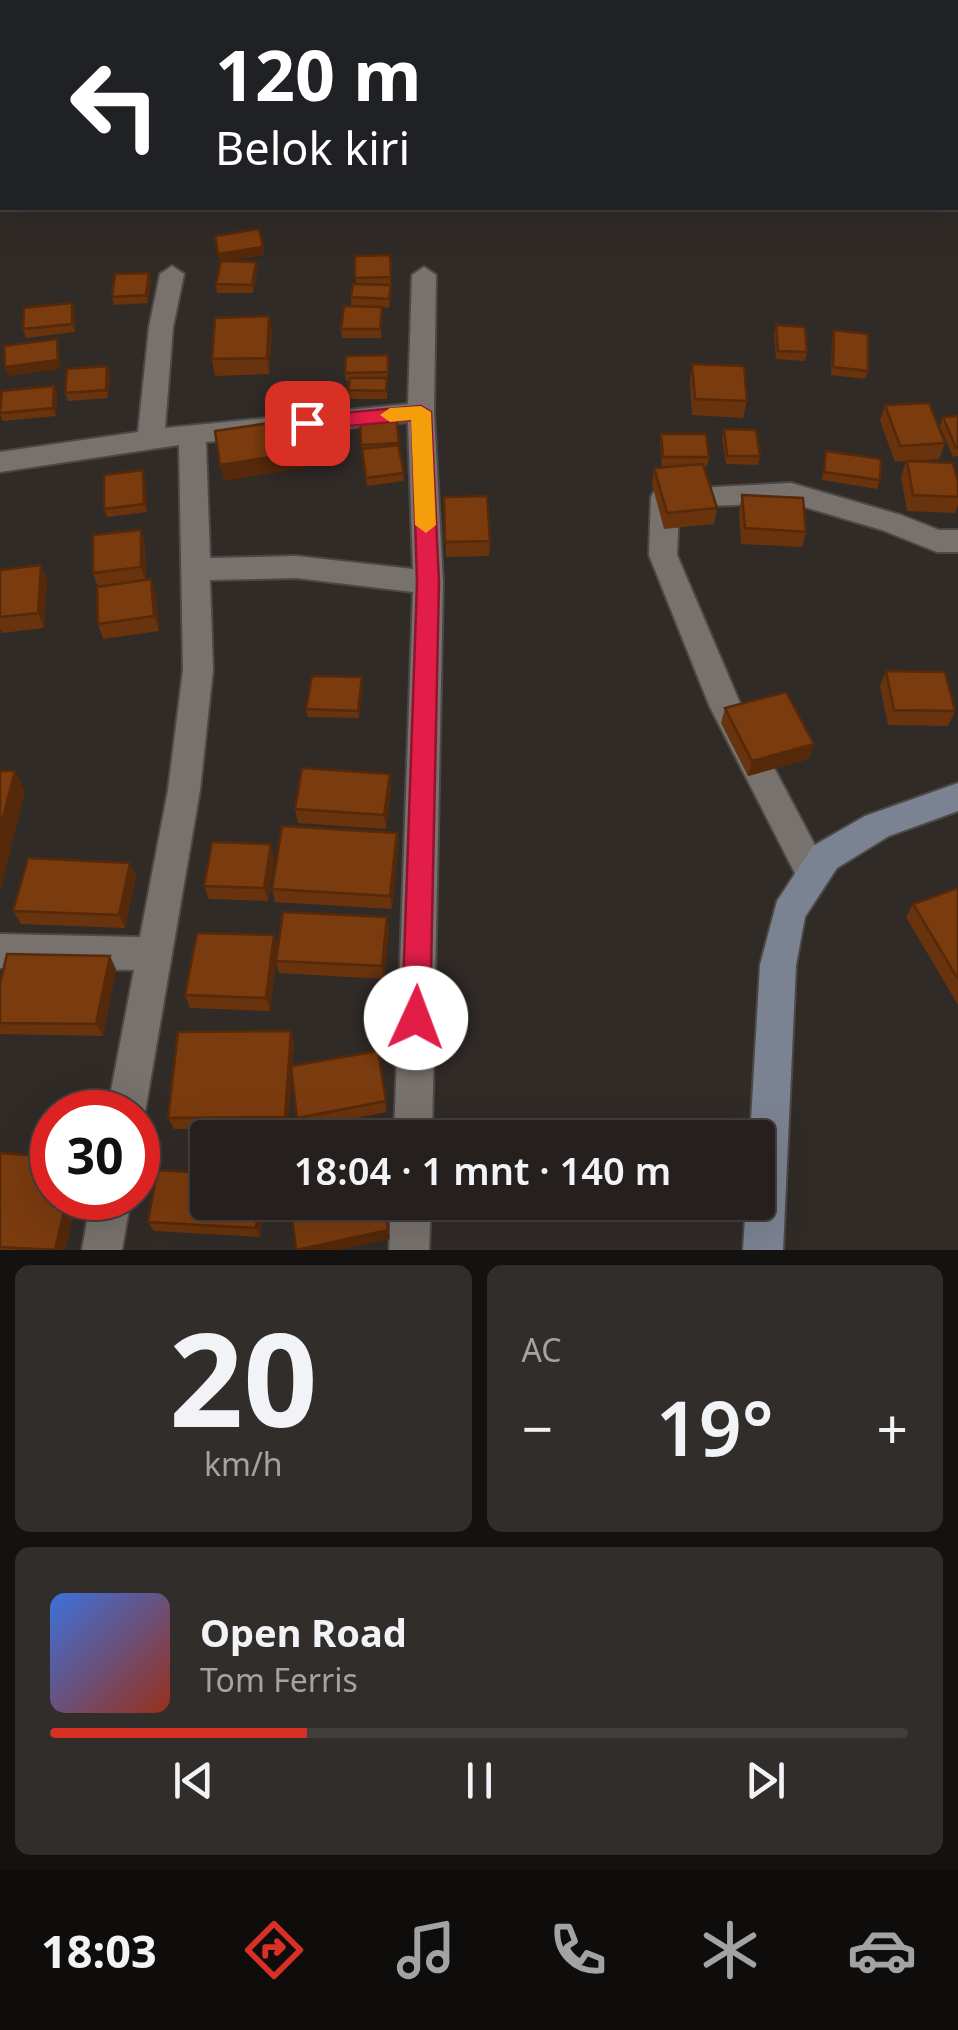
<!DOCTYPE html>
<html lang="id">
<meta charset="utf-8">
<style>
body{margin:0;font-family:"Noto Sans",sans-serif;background:#312d2b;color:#f1f3f6;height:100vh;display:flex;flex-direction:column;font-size:38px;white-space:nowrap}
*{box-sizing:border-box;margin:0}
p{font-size:32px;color:#a3a3a4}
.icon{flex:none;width:55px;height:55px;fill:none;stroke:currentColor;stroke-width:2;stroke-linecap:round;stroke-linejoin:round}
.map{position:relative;height:1250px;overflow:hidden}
.details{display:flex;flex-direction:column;gap:15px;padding:15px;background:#141210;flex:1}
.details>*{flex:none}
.top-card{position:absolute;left:0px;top:0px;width:960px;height:210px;box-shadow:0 10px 40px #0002,0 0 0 2px #423e3c;background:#202124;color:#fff;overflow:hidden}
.speed{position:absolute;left:30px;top:1090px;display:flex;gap:20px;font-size:50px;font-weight:700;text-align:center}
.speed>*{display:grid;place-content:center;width:130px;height:130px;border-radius:50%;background:#25201e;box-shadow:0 10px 40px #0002,0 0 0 2px #423e3c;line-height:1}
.speed .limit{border:15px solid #d22;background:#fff;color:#111}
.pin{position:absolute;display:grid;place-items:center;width:85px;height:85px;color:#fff;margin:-42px;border-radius:20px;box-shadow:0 5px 15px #0006}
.me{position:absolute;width:110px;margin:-55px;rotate:2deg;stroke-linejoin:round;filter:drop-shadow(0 0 8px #0008)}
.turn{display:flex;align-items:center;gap:35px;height:210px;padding:0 50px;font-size:45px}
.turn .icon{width:130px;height:130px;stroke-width:2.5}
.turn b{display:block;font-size:70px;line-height:85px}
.big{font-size:75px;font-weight:600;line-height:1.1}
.details .card{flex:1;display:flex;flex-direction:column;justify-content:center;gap:15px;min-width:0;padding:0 35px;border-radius:15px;background:#312d2b}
.details .dial{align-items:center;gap:0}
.dial b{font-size:130px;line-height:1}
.song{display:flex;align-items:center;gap:30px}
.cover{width:120px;height:120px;border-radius:15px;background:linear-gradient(135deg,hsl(220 70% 55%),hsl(10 70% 35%))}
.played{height:10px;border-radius:5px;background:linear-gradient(90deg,#d93025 30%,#423e3c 30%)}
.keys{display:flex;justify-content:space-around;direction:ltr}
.heat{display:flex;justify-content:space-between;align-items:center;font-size:55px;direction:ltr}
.details .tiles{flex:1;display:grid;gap:15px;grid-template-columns:1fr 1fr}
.card:last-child{grid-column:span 2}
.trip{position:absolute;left:190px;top:1120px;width:585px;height:100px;border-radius:10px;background:#25201e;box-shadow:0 10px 40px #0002,0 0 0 2px #423e3c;font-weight:600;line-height:100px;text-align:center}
.dock{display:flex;height:160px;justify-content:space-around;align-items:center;background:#0f0d0c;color:#a3a3a4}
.dock .icon{width:70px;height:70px}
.dock .current{color:#d93025}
.dock b{font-size:45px;color:#f1f3f6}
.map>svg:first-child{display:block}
</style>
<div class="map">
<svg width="958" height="1250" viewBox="0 0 958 1250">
<rect width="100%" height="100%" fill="#312b28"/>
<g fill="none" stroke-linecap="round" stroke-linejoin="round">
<g stroke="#4c4845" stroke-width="4">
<g id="street">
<path d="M172,266L184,274L173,327L165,428L408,404L412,275L424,267L436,275L434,412L443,582L432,1138H394L413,592L296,578L210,580L213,670L200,790L145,1112L140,1126L138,1112H107L134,970L0,968V934L140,937L168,790L183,670L179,445L0,472V452L138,432L149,327L160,274ZM408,422L413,569L296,556L210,558L206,442Z"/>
<path d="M791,483L901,515L939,530H958V552H937L882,530L791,503L679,507L677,555L740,703L830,874L825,885L813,889L801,885L709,705L649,555L651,497L655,490Z"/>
<path d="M91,1198H131L122,1250H82Z"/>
<path d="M391,1202H431L429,1250H389Z"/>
</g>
</g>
<g stroke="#4c4845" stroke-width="4">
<path id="secondary" d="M958,783V811L889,836L837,868L805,917L796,965L783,1250H743L746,1202H758V1138H750L760,965L777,901L813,846L865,816Z"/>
</g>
<use href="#street" fill="#78726e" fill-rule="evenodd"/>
<use href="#secondary" fill="#7b8291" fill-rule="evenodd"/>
</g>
<g fill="#69330d">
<path d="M215,236L263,247L264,255L227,261L256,262L258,270L253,293H217L216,284L221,262Z"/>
<path d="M390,255L391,294L389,308L382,307L381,338H342L341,329L351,306V297L356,284L355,256Z"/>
<path d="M151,281L148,303L114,305L112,297Z"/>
<path d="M75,311V332L26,338L23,329Z"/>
<path d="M269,316L272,332L269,374L215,376L212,359Z"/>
<path d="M776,325L807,352L805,361L776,359L774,333Z"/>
<path d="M834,330L868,371L865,379L831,375L832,338Z"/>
<path d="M388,355L387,399H349V381H346L345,373Z"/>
<path d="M692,364L747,401L743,418L692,415L690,380Z"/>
<path d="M110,374L108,398L68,401L65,393Z"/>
<path d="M54,386L57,394L56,416L3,421L0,414Z"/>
<path d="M885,405L945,443L939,459L913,461L958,483V505L955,513L907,511L901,477L906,461L895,462L880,421Z"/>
<path d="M396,415L404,481L367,486L362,457L360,417Z"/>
<path d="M958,416V456L953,457L940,426L943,417Z"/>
<path d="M724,429L760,456L758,465L726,464L722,438Z"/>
<path d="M661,434L709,457L707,466H703L717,508L714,524L664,529L652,484L654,468L681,466H662L660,442Z"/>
<path d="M826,451L880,480L877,489L822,480Z"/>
<path d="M143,470L145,478L147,512L107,517L104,509Z"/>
<path d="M742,495L806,532L802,547L741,544L739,511Z"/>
<path d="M444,497L490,541L489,556L446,557Z"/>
<path d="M141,530L145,546L146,580L156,595L159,631L103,639L98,624V587L93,573Z"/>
<path d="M0,570L47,581L44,628L2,633L0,629Z"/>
<path d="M886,671L955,711L948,726L888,725L880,686Z"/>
<path d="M363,685L359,718L308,717L306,709Z"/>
<path d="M725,708L809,759L748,776L721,723Z"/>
<path d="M390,774L391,788L386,829L298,823L295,809Z"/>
<path d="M397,833L398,847L392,909L275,902L272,889Z"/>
<path d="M271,844L274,858L268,901L209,899L204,886Z"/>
<path d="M130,863L136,877L125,928L21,924L13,911Z"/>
<path d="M958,888V1005L906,917L913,904Z"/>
<path d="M387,917L389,930L384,979L279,973L276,961L270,1011L190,1008L185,995L278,948Z"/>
<path d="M116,969L103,1036L0,1034V984Z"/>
<path d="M291,1031L294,1043L292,1066L378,1051L387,1112L301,1129L297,1118L292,1071L288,1128L174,1129L168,1118Z"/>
<path d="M0,1153L52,1198H77L65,1250H0Z"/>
<path d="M265,1202L260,1237L154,1231L148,1222Z"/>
</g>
<g fill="#55290a">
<path d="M263,247L264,255L220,262L218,254Z"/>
<path d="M256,262L258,270L253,293L252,285Z"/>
<path d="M149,273L151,281L148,303L146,295Z"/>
<path d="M72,303L75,311V332L72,324Z"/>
<path d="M269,316L272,332L269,374L267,358Z"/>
<path d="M57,339L59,348L60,369L8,376L5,367Z"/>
<path d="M107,366L110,374L108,398L106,390Z"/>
<path d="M54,386L57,394L56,416L53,408Z"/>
<path d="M302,452L305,468L224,481L220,465Z"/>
<path d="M143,470L145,478L147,512L144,504Z"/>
<path d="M141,530L145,546L146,582L141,567Z"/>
<path d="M41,565L47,581L44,628L38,613Z"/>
<path d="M151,579L156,595L159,631L154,616Z"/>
<path d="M362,677L363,685L359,718L358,711Z"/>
<path d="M814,744L809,759L748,776L752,761Z"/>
<path d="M15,771L25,791L0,892V829Z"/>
<path d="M390,774L391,788L386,829L384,815Z"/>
<path d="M397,833L398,847L392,909L390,896Z"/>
<path d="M271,844L274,858L268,901L264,888Z"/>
<path d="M130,863L136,877L125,928L119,915Z"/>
<path d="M387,917L389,930L384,979L382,966Z"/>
<path d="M274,935L278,948L270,1011L266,998Z"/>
<path d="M110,956L116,969L103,1036L96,1024Z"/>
<path d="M291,1031L294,1043L288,1128L285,1117Z"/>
<path d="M67,1198H77L65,1250H55Z"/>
<path d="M259,1202H265L260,1237L256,1228Z"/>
<path d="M384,1202L390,1239L340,1250H296Z"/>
</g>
<g fill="#7a3b0f" stroke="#55290a" stroke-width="2.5">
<path d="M910,0H957L958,1L956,2H906Z"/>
<path d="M259,229L263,247L218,254L215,236Z"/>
<path d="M390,255L391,277L355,278V256Z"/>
<path d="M221,261L256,262L252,285L216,284Z"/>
<path d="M149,273L146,295L112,297L115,274Z"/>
<path d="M353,284L391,285L389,299L351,297Z"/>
<path d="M72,303V324L23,329L24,308Z"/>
<path d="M344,306L382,307L380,329H341Z"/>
<path d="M269,316L267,358L212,359L215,318Z"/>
<path d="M776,325L805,327L807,352L778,351Z"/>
<path d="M834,330L868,334V371L833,367Z"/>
<path d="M57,339L58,360L5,367L4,346Z"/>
<path d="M388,355V372L345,373L346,356Z"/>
<path d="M692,364L744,366L747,401L695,399Z"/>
<path d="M107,366L106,390L65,393L67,369Z"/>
<path d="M350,378H387L386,391L348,390Z"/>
<path d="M54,386L53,408L0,413L2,391Z"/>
<path d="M929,403L945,443L900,446L885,405Z"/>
<path d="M396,415L399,443L361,445L360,417Z"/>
<path d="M958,416V448H956L943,417Z"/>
<path d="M296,419L302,452L220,465L215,431Z"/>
<path d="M724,429L756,430L760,456H727Z"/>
<path d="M661,434H706L709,457H663Z"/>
<path d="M398,445L404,473L366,478L362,449Z"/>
<path d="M826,451L881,459L880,480L824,472Z"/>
<path d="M907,461L953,463L958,483V497L913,495Z"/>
<path d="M703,464L717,508L667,513L654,468Z"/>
<path d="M143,470L144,504L104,509V475Z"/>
<path d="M742,495L803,498L806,532L745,528Z"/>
<path d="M487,496L490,541L445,542L444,497Z"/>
<path d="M141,530V567L93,573V535Z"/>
<path d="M41,565L38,613L0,617V570Z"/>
<path d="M151,579L154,616L98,624L97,587Z"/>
<path d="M886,671L945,672L955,711L894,710Z"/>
<path d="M312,676L362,677L358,711L306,709Z"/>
<path d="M786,692L814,744L752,761L725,708Z"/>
<path d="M302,768L390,774L384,815L295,809Z"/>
<path d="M0,771H15L0,829Z"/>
<path d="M282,826L397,833L390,896L272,889Z"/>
<path d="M212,842L271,844L264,888L204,886Z"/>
<path d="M28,858L130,863L119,915L13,911Z"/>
<path d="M958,888V979L913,904Z"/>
<path d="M283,912L387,917L382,966L276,961Z"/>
<path d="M197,933L274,935L266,998L185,995Z"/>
<path d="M7,954L110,956L96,1024L0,1023V984Z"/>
<path d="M291,1031L285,1117L168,1118L178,1032Z"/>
<path d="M378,1051L386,1101L297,1118L291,1066Z"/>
<path d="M374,1119L376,1138H287L286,1134Z"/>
<path d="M0,1153L52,1157V1198H67L55,1250L0,1247Z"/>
<path d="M157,1170L208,1173V1202H259L256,1228L148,1222Z"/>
<path d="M290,1202H384L388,1230L296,1250Z"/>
</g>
<path fill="#e11d48" stroke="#92132f" stroke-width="2.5" d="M421,406L431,412L439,582L430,1018L426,1028L416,1032L406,1028L402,1018L417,582L412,420L307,430L297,423L307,416Z"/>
<path fill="#f59e0b" d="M421,406L431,412L436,525L426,533L415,525L411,420L390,422L380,415L390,408Z"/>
</svg>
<div class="speed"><div class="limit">30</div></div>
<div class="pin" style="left:307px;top:423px;background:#d93025"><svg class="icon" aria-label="arrive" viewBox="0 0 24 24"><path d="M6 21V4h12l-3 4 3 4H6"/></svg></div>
<svg class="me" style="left:416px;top:1018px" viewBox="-20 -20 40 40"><circle r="19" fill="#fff"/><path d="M0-13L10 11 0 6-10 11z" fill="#e11d48"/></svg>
<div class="trip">18:04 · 1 mnt · 140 m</div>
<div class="top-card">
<div class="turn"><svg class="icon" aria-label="left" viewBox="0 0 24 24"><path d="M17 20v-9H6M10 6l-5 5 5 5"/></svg><div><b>120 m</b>Belok kiri</div></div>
</div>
</div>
<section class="details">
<div class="tiles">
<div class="card dial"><b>20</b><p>km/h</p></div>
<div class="card"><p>AC</p>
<div class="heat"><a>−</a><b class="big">19°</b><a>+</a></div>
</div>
<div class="card">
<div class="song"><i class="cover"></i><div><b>Open Road</b><p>Tom Ferris</p></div></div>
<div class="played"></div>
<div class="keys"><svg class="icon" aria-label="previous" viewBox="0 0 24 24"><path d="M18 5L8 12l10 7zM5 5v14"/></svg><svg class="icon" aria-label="pause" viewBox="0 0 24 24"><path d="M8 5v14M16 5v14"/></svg><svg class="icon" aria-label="next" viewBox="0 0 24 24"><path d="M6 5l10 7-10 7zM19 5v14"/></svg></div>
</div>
</div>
</section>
<nav class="dock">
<b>18:03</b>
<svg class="icon current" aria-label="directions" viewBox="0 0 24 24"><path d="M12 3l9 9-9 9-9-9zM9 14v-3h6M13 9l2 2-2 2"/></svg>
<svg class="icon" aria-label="music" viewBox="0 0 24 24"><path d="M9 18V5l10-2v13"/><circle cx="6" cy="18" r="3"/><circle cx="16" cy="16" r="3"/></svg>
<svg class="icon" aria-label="phone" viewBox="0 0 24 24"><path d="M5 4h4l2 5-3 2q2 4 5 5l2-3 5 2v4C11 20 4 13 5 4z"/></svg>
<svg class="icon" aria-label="climate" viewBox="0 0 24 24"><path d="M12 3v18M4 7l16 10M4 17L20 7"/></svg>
<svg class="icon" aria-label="car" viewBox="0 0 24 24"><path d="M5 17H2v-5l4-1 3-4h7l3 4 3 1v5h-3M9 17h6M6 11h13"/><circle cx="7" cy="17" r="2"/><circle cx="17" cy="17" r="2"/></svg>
</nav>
